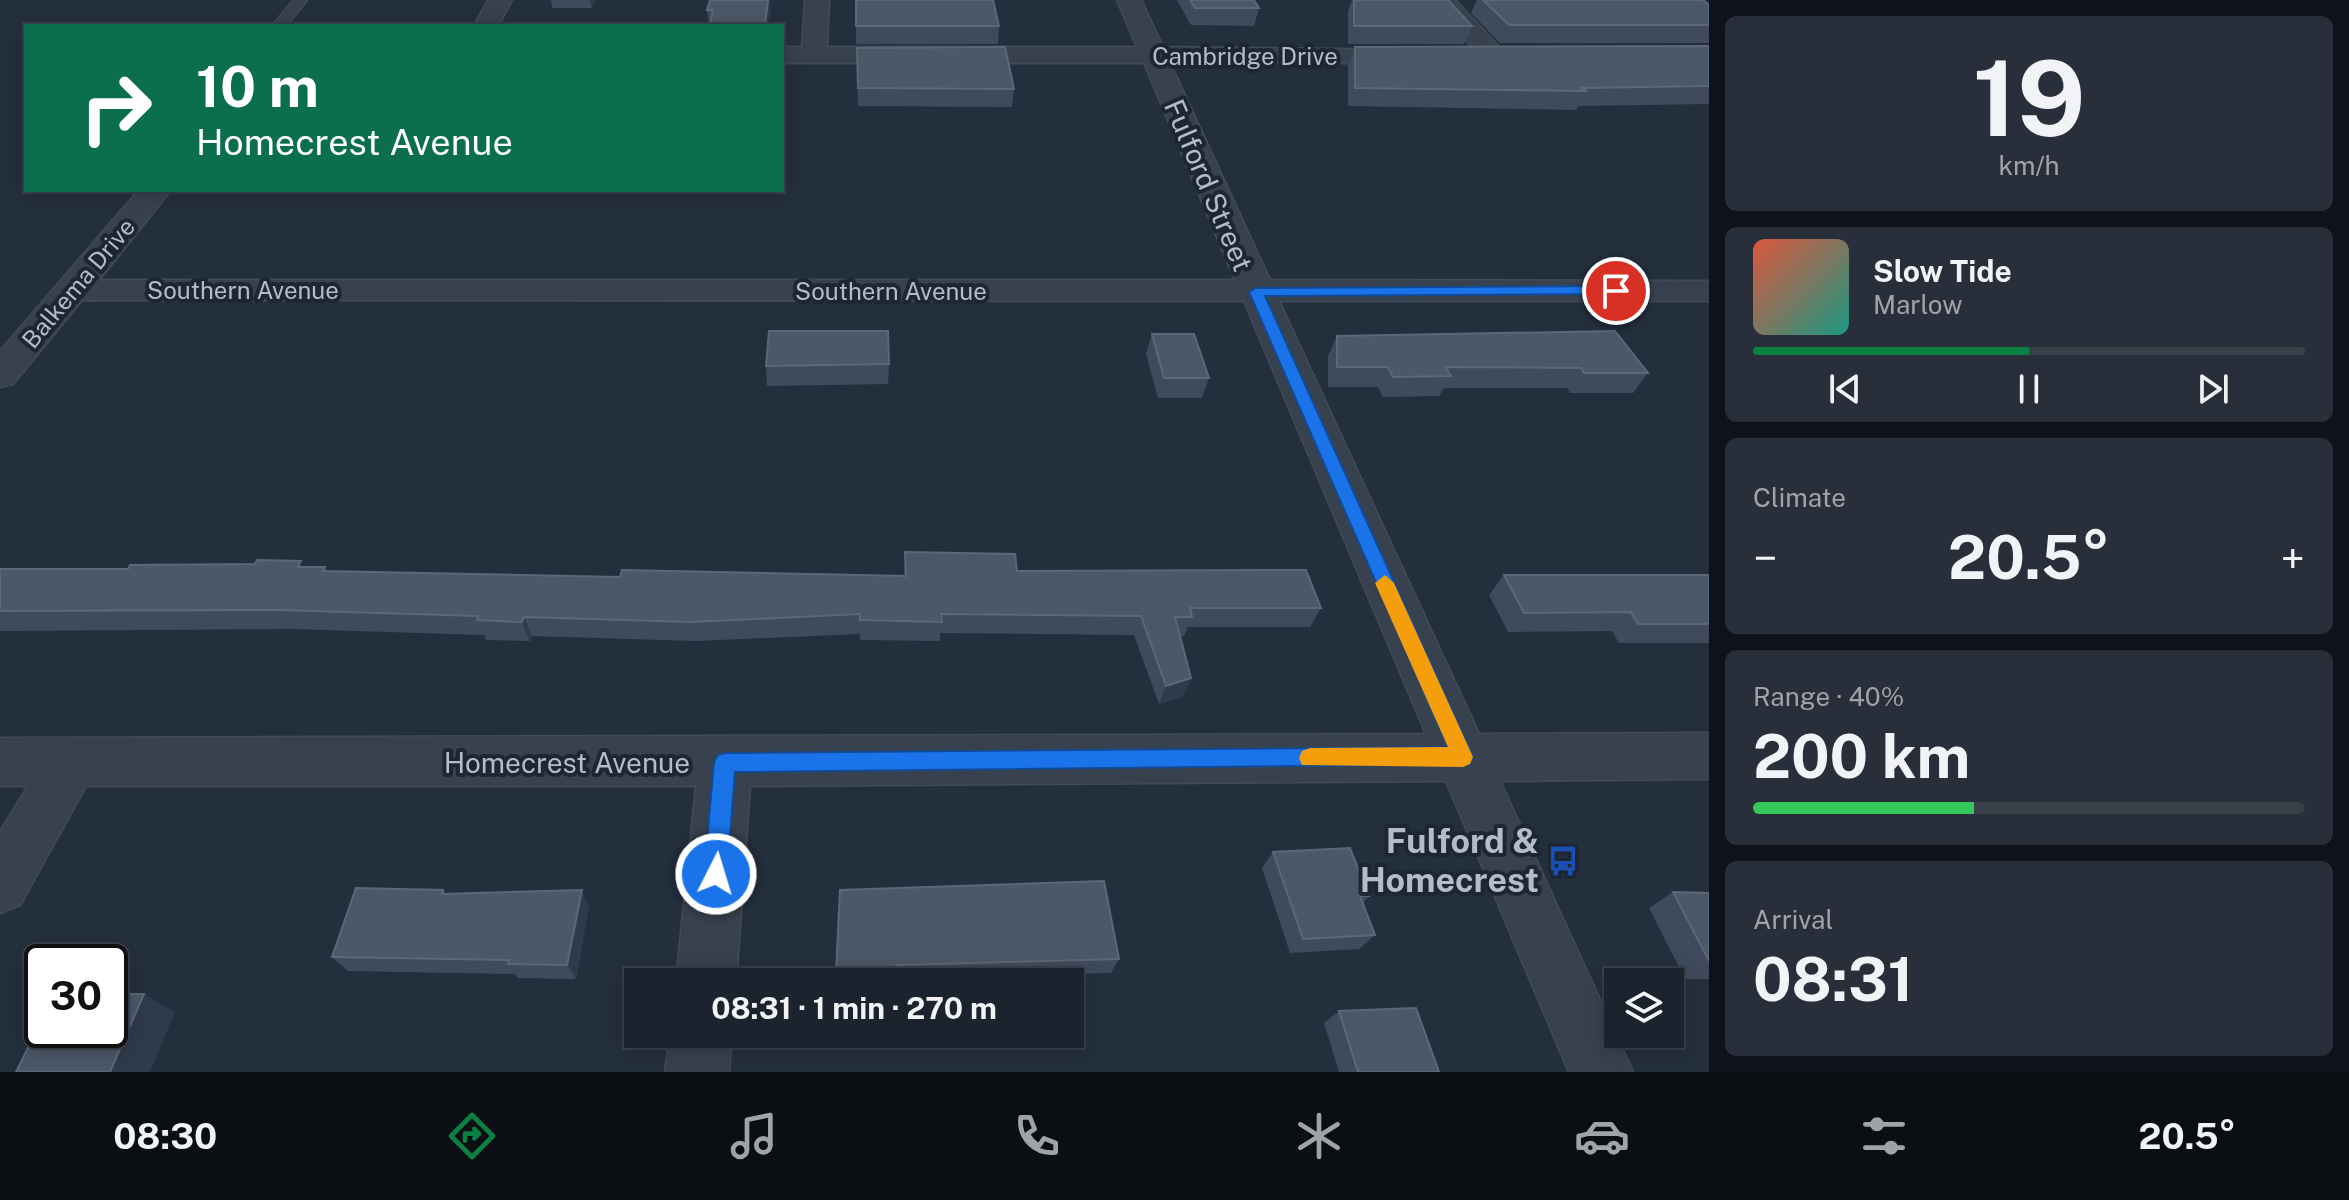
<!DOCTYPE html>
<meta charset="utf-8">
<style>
body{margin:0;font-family:"Public Sans",sans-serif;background:#282f3a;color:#f1f3f6;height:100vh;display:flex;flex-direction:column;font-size:30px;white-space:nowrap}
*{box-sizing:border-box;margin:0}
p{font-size:26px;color:#a0a4aa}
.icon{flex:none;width:44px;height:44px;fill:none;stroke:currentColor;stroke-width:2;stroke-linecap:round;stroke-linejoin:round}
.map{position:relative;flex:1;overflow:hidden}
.drawer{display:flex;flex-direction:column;gap:16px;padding:16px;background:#0f1319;width:640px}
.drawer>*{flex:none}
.top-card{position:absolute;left:24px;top:24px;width:760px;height:168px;border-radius:0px;box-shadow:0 4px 20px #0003,0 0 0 2px #39404a;background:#0b6e4f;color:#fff;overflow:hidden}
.buttons{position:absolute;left:1604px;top:968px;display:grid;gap:16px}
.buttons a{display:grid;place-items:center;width:80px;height:80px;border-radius:0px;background:#1b232e;box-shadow:0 4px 20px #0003,0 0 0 2px #39404a;font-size:40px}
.speed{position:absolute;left:24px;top:944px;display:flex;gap:16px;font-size:40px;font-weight:700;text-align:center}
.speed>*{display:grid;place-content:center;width:104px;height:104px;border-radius:50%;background:#1b232e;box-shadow:0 4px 20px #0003,0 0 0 2px #39404a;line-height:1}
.speed .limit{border:4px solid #111;border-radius:12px;background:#fff;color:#111}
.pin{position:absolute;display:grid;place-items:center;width:68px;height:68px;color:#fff;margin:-34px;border:4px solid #fff;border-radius:50%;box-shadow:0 2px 8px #0007}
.me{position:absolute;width:88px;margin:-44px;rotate:5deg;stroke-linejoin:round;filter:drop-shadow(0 0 6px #0008)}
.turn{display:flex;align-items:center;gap:28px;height:168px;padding:0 40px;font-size:36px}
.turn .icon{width:104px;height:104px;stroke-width:2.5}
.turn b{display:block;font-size:56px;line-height:68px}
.big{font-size:60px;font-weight:700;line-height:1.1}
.drawer .card{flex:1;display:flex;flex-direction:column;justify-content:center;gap:12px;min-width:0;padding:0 28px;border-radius:12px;background:#282f3a}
.drawer .dial{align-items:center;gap:0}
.dial b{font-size:104px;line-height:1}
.song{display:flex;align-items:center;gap:24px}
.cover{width:96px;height:96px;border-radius:12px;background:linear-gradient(135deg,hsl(10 70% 55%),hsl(170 70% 35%))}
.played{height:8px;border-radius:4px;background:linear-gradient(90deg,#0b8043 50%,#39404a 50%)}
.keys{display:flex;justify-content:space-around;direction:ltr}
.heat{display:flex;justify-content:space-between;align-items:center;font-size:44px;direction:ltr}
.charge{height:12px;border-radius:6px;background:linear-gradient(90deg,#34c759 40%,#39404a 0)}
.trip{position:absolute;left:624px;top:968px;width:460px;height:80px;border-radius:0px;background:#1b232e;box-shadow:0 4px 20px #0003,0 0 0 2px #39404a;font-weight:700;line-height:80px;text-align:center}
.tab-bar{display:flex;height:128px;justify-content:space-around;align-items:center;background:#0b0e12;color:#a0a4aa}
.tab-bar .icon{width:56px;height:56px}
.tab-bar .current{color:#0b8043}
.tab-bar b{font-size:36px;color:#f1f3f6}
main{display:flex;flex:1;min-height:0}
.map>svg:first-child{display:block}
</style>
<main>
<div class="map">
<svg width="1709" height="1072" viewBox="0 0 1709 1072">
<rect width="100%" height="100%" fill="#242f3e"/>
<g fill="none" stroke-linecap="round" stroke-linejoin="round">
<g stroke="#414a57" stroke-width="3">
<path id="lane" d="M294,0H307L286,26H272Z"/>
</g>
<g stroke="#414a57" stroke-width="3">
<g id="street">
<path d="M488,0H512L498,26H474Z"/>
<path d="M805,0H829L827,47H1137L1117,0H1141L1163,47L1420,50L1424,55L1420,60L1411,63H1170L1270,280L1709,281V301H1279L1479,734L1709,733V779L1500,781L1633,1072H1569L1446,781L750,786L736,982H676L696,786H86L20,905L0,913V832L28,786H0V738L1426,734L1244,301L82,300L13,384L0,387V351L139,190H171L99,280H1235L1144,63H782V47H802Z"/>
<path d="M1430,0H1455L1502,50L1506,55L1502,60H1484Z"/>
<path d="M670,1034H732L729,1072H665Z"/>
</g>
</g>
<use href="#lane" fill="#38414e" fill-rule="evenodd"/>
<use href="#street" fill="#38414e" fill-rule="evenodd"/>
</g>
<g fill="#3f4b5c">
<path d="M551,0H595L592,8H552Z"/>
<path d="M856,0L999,26L998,44H856Z"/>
<path d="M1177,0H1254L1259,8L1254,26L1191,25Z"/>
<path d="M1352,0H1448L1472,26L1464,44H1348V11Z"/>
<path d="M1477,0H1703L1709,5V43H1500L1471,13Z"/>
<path d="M771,9L709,26L707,10Z"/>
<path d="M1709,46V104L1578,106L1576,110L1348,106V65L1355,47Z"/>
<path d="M857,48L1014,89L1012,107L858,106Z"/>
<path d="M1152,334L1209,378L1202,398H1158L1146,354Z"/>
<path d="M1337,336L1648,373L1633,393H1570L1567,388H1444L1439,396L1383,397L1378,387H1328V356Z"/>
<path d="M889,364L888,384L767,386L766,366Z"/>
<path d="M905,552L1017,571L1321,608L1310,627H1188L1184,636H1180L1183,697L1159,704L1134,635L940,633V641L860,640V634L696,641L532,636L530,641L486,640L484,635L292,629L0,631V569L325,567L327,571L620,577L904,576Z"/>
<path d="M1504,575H1709V643H1619L1612,631L1508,632L1489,595Z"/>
<path d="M1273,852L1369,896L1363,903L1375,935L1359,949L1290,953L1262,868Z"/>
<path d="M443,890L447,894L589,906L576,979L518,978L515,974L348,971L332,957Z"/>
<path d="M840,890L1119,959L1111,973L895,979V982H836Z"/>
<path d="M1673,892L1709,893V979H1685L1649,908Z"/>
<path d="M1339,1011L1439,1072H1339L1324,1023Z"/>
</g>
<g fill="#2f3b4b">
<path d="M590,0H595L592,8Z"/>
<path d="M768,0H770L771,9L768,26H765Z"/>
<path d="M524,617L532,636L530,641L522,622Z"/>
<path d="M1191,678L1183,697L1159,704L1166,686Z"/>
<path d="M582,890L589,906L576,979L567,965Z"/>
<path d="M144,994L175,1012L150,1072H110Z"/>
</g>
<g fill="#4b5868" stroke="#5c6777" stroke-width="2">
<path d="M710,0H768L765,26H710L713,10H707Z"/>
<path d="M856,0H993L999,26H856Z"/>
<path d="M1190,0H1254L1259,8H1195Z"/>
<path d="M1354,0H1448L1472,26H1354Z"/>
<path d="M1483,0H1703L1709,5V25H1509Z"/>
<path d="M1709,46V86L1582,88L1586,91L1355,88V47Z"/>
<path d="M1005,47L1014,89L858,88L857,48Z"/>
<path d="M769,331H888L889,364L766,366Z"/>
<path d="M1615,331L1648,373H1584L1581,368L1445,367L1451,376L1393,377L1388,367H1337V336Z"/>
<path d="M1152,334H1194L1209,378H1164Z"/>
<path d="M905,552L1015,554L1017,571L1306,570L1321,608H1190L1192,617H1175L1191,678L1166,686L1141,616L941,614L942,622L860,620V614L692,622L524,617L522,622L477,620L478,616L279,610L0,611V569H128L130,565L255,564L257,560L301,561L298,567H325L323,571L620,577L622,570L906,576Z"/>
<path d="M1504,575H1709V624H1638L1631,612L1524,613Z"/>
<path d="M1350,848L1369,896H1360L1375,935L1303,939L1273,852Z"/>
<path d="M1104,881L1119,959L896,965V971L836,973L840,890Z"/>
<path d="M356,888L443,890L442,894L582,890L567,965L508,964L509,960L332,957Z"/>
<path d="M1673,892L1709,893V961Z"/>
<path d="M110,994H144L110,1072H16L42,1019V1030H110Z"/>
<path d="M1416,1008L1439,1072H1358L1339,1011Z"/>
</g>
<path fill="#1a73e8" stroke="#114b97" stroke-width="2" d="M1616,286L1621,288V294L1265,296L1473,757L1470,764L735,772L727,874L724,882L716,885L707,882L704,874L714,762L718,755L725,753L1448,747L1249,292L1256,288Z"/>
<path fill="#f59e0b" d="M1385,575L1394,583L1473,757L1470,764L1463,767L1302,765L1299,758L1302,751L1310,748L1448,747L1375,583Z"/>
<defs>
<g id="bus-bare" transform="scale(2.4)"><path d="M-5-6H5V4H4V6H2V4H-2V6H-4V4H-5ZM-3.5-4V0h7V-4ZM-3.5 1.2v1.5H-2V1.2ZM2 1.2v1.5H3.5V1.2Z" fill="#1a4fb4" stroke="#1d2633" stroke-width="2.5" paint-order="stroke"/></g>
</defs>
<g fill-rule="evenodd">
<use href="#bus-bare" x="1563" y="861"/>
</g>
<g text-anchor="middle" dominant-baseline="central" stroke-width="8" stroke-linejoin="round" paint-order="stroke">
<g font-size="24" fill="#b4bcc9" stroke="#1d2633">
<text x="1245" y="56">Cambridge Drive</text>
<text transform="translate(78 283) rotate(-50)">Balkema Drive</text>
<text x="243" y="290">Southern Avenue</text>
<text x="891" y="291">Southern Avenue</text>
</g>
<g font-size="28" fill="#b4bcc9" stroke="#1d2633">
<text transform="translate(1209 185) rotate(67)">Fulford Street</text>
<text x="567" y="762">Homecrest Avenue</text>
</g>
<g font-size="34" font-weight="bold" fill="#b4bcc9" stroke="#1d2633" text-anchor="end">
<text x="1539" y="841">Fulford &amp;<tspan x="1539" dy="39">Homecrest</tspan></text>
</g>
</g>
</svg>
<div class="buttons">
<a><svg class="icon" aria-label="layers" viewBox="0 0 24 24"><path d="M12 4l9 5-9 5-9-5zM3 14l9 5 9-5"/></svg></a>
</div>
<div class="speed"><div class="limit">30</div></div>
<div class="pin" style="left:1616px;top:291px;background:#d93025"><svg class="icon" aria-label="arrive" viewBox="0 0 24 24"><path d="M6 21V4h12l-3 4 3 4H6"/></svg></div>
<svg class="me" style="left:716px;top:874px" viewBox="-20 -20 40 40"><circle r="17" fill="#1a73e8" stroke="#fff" stroke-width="3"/><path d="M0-11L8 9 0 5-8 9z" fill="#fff"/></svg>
<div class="trip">08:31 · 1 min · 270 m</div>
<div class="top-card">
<div class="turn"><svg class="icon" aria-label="right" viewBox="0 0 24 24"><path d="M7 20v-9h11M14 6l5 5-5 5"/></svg><div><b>10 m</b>Homecrest Avenue</div></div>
</div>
</div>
<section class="drawer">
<div class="card dial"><b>19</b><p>km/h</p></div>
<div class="card">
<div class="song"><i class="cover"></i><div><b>Slow Tide</b><p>Marlow</p></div></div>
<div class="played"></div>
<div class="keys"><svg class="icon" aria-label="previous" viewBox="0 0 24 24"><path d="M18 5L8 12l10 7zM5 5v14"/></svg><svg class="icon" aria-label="pause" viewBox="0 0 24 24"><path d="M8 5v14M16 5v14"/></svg><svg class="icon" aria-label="next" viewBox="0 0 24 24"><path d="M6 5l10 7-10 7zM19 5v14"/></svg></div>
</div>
<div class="card"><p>Climate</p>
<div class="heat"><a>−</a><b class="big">20.5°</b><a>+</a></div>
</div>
<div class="card"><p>Range · 40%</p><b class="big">200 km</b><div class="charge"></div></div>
<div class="card"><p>Arrival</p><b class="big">08:31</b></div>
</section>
</main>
<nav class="tab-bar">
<b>08:30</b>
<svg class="icon current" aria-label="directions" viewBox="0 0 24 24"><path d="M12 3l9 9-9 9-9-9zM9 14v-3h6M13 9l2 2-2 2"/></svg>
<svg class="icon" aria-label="music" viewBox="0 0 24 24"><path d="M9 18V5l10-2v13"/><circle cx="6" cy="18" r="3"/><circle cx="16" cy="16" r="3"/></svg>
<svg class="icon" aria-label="phone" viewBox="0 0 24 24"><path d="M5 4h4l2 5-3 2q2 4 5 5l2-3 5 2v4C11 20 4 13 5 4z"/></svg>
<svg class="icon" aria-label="climate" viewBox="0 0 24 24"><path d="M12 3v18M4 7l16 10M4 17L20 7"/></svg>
<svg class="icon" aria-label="car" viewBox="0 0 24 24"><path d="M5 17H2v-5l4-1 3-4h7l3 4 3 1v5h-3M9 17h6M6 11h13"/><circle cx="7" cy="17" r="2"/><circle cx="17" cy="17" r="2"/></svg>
<svg class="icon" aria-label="filters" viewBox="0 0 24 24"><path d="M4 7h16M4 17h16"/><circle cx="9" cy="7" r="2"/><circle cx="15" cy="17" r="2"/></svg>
<b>20.5°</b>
</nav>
